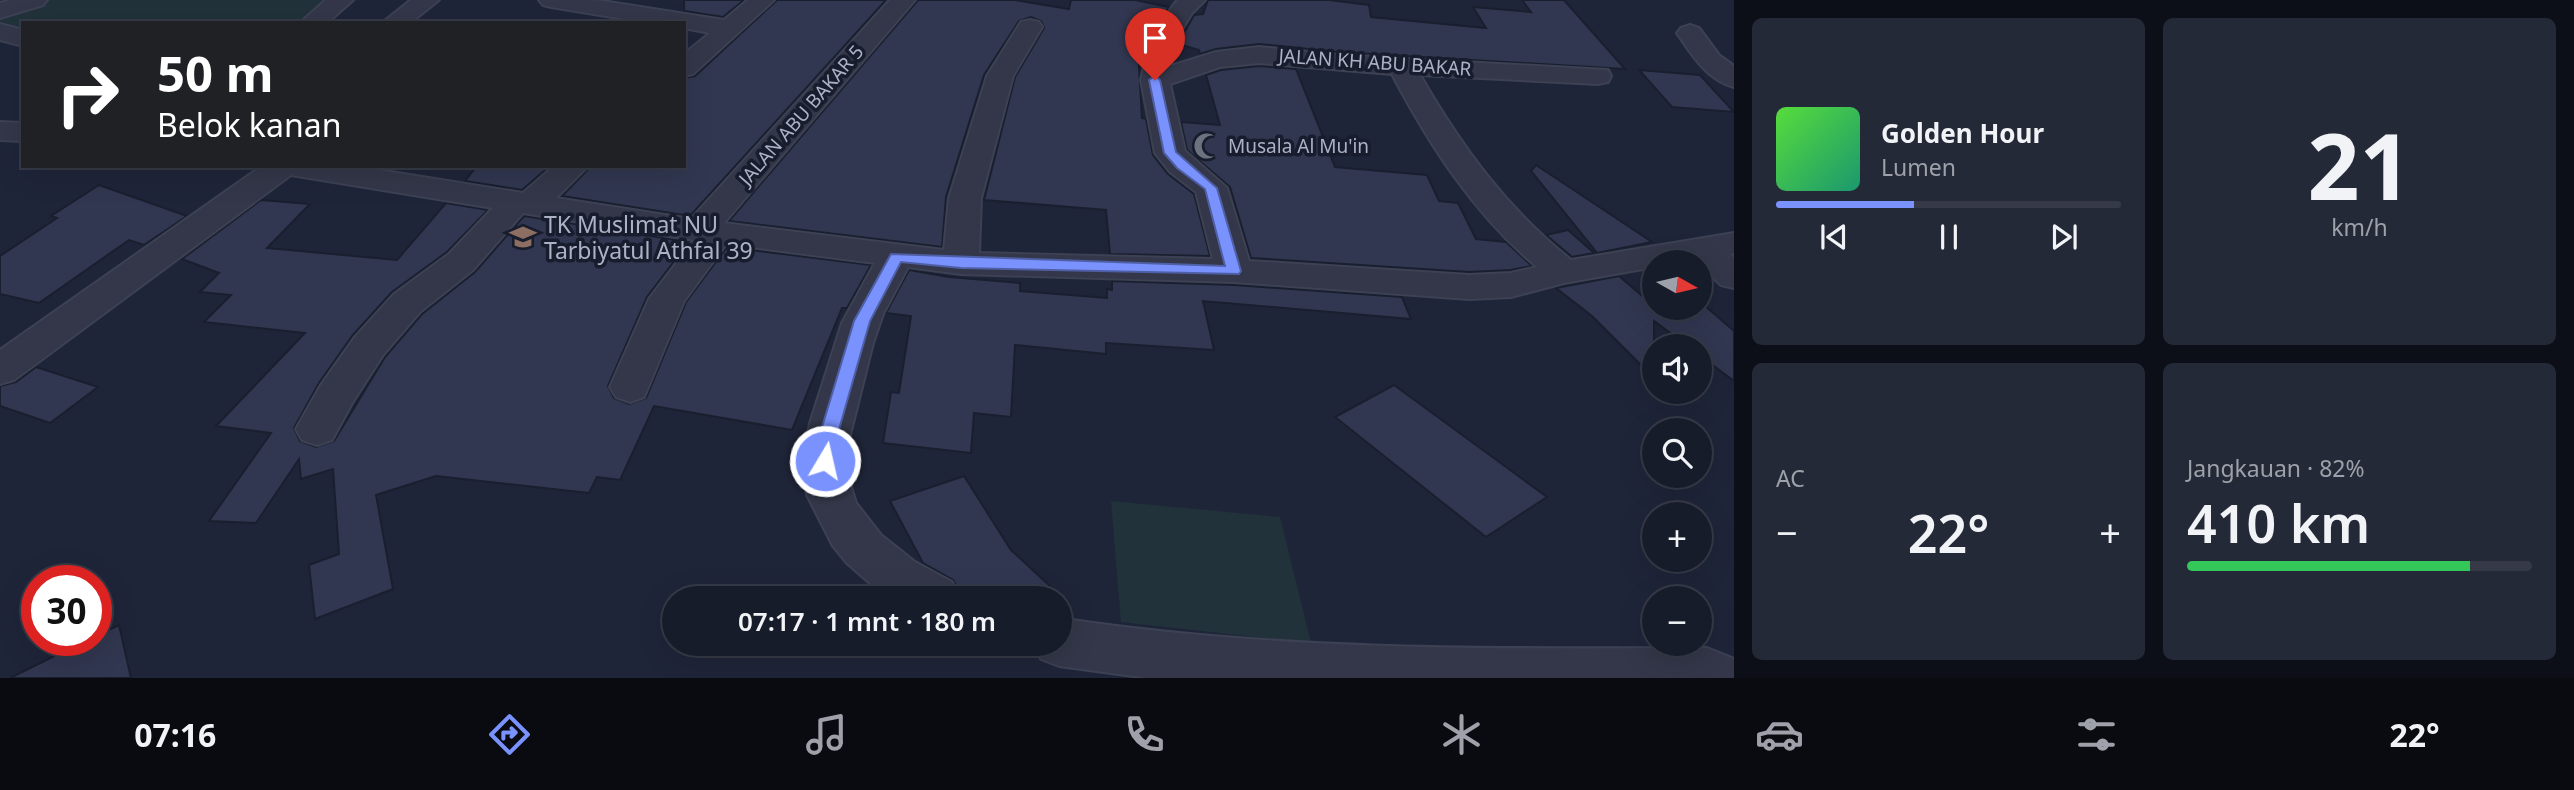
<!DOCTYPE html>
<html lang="id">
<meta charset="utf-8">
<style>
body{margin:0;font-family:"Noto Sans",sans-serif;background:#242937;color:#f1f3f6;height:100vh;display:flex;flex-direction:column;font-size:26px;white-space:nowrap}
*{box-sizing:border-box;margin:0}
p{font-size:23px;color:#9ea1a9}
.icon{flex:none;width:38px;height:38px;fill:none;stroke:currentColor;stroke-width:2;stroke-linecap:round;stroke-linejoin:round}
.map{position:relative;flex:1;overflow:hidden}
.panel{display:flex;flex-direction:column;gap:18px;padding:18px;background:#0d0f18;width:840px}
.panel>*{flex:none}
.banner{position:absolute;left:21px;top:21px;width:665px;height:147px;border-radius:0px;box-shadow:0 7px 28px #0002,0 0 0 2px #363a47;background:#202124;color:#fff;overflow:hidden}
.needle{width:46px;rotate:98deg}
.fabs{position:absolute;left:1642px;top:250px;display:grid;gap:14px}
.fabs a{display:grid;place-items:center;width:70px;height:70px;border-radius:50%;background:#171c2b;box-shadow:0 7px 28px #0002,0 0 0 2px #363a47;font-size:35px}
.speed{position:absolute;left:21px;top:565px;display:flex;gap:14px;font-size:35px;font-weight:700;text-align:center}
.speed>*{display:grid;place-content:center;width:91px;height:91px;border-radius:50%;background:#171c2b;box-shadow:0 7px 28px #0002,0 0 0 2px #363a47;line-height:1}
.speed .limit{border:10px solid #d22;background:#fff;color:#111}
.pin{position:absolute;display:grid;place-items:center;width:60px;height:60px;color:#fff;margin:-72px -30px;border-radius:50% 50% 50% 0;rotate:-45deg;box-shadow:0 0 7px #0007}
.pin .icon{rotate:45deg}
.me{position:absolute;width:77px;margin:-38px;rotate:9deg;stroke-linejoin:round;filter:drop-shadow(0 0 5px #0008)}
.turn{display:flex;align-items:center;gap:24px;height:147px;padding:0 21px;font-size:32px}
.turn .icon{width:91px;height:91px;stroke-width:2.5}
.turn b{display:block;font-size:49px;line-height:60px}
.big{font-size:52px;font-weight:600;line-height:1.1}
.panel .card{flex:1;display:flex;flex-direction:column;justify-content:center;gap:10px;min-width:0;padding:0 24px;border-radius:10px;background:#242937}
.panel .dial{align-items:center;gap:0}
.dial b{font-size:91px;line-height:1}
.song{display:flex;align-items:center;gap:21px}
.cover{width:84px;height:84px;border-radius:10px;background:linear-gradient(135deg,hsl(110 70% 55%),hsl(160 70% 35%))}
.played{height:7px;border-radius:4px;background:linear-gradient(90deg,#7a92fe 40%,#363a47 40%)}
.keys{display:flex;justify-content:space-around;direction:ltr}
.heat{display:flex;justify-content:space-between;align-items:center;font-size:38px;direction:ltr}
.charge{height:10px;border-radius:5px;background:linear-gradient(90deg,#34c759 82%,#363a47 0)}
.panel .tiles{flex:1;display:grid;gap:18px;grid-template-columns:repeat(2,1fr)}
.trip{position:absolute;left:662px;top:586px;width:410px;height:70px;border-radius:35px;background:#171c2b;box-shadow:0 7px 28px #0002,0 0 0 2px #363a47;font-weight:600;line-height:70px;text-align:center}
.tabs{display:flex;height:112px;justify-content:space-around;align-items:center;background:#090b11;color:#9ea1a9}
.tabs .icon{width:49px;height:49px}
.tabs .selected{color:#7a92fe}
.tabs b{font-size:32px;color:#f1f3f6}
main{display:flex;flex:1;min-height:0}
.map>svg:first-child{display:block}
</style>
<main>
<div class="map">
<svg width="1734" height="678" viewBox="0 0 1734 678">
<rect width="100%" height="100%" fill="#1f2539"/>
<g fill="#21323a">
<path d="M44,0H332L304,23H23V34L0,25V13Z"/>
<path d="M1111,501L1280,517L1311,643L1121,622Z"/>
</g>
<g fill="#313750" stroke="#1a1f2f" stroke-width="2">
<path d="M684,0H744L723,17L684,11Z"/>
<path d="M777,0H886L690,216L562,196L591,166H684V78L695,76Z"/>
<path d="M918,0H1015L1069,9L1071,0H1135L1169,7L1149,36L1137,33L1142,118L1146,119L1153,155L1168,174L1194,194L1210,256L1110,254L1106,210L984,200L1015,77L1044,28L1041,21L1031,17L1019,21L984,75L946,197L942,247L729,221Z"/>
<path d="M1208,0H1329L1369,5L1371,17L1486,28L1473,7L1531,12L1522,0H1564L1625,69L1338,52L1259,44L1216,49L1200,54L1199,50L1178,44L1194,15L1203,14Z"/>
<path d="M1259,66L1296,69L1335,167L1427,175L1439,201L1458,203L1476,239L1506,242L1532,266L1511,270L1469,272L1251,258L1230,187L1187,150L1181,122L1220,125L1206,75L1221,70Z"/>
<path d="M1639,70L1700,75L1734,112L1672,107Z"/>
<path d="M1536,165L1652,242L1597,253L1531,171Z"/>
<path d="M477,166H550L522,190L465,181Z"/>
<path d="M99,185L187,216L144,245L129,240L39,303L0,294V256L57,218L51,216Z"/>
<path d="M261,200L310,204L267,248L397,260L446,203L488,210L447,252L392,292L353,335L319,383L294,428L300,441L316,447L334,441L385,357L422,314L475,272L524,216L689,242L647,297L608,386L614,398L629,404L646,398L686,302L727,247L871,265L847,308H842L792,430L654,406L620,480L597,477L589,493L436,476L376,495L393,589L315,619L309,565L339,554L333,469L301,479L299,459L256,523L209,521L271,433L216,426L305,333L204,322L231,295L200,292L219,273L182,259Z"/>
<path d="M1568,230L1594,253L1572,257L1546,235Z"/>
<path d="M909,270L949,277L1020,283V291L1107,298V289L1112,290V281L1234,285L1402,297L1411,319L1203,301L1214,350L1106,343V354L1015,345L1011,417L974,413L971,453L883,443L891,392L899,393L911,316L886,313Z"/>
<path d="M1619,276L1654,306V309L1699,308L1704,305L1734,331V381L1699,355V346H1688L1654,321V378L1592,316L1556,288Z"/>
<path d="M36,367L98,387L50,423L0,406V386L16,382Z"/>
<path d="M1394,385L1547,497L1486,537L1335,417Z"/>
<path d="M964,476L1011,550L1063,598H978L959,591L953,580L923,563L890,501Z"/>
<path d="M119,625L131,678H10L87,640H96V636Z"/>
</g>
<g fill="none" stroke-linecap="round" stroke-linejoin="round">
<g stroke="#3c4153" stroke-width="4">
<g id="street">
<path d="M10,0H47L43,5L0,18V3Z"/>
<path d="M326,0H353L327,23H300Z"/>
<path d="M411,0H439L410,23H382Z"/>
<path d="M539,0H596L724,20L748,0H774L693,74L684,76V54L710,33L684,28V23H649L551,7L543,5Z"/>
<path d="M890,0H915L724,223L944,250L949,198L987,76L1021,22L1030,20L1039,22L1042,27L1013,76L981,198L979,253L1213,259L1196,192L1170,172L1155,153L1141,80L1150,39L1175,3L1178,0H1205L1192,13L1176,39L1171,66L1216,52L1259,47L1338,55L1608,70L1611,76L1608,82L1598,84L1420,75C1461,146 1506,208 1571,260L1734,233V253L1730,254L1734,258V288L1721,285L1695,260L1654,262V267L1564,283L1511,297L1469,299L1234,282L961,274L908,267L883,314L873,343L849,439L847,474L856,503L881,535L915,562L952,582L959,598H890L880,592L847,563L833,546L807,495L802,465L810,423L842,323L875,263L726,244L684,301L644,397L630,402L616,397L610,387L649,299L694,240L523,213L473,270L420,312L383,355L352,403L332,440L317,445L302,440L296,429L321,385L355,337L394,294L449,254L493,208L291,175L14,380L0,384V350L262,166H354L523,193L554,166H588L556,198L691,219ZM1259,63L1392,74C1430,146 1474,214 1537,267L1511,273L1469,275L1249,261L1227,188L1185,151L1170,84L1220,67Z"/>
<path d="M0,24L23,30V46L0,40Z"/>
<path d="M1690,25L1699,28L1719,55L1734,66V87C1707,80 1692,55 1677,33L1681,28Z"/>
<path d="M0,122L23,123V141L0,140Z"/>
<path d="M1059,618C1273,651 1491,649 1707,648L1734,659V678H1148L1059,666L1041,659L1034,644H1059Z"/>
</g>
</g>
<use href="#street" fill="#333749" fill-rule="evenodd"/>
</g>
<path fill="#7a92fe" stroke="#4f5fa5" stroke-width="2" d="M1155,76L1160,80L1176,152L1217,188L1241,271L1239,274L961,268L901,262L870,321L834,447L831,466H819L816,447L854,321L891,254L1225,266L1205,189L1177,168L1164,153L1149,80Z"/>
<defs>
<g id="mosque-bare" transform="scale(2.1)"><path d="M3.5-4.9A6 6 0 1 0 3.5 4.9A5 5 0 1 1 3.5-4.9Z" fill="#6b7280" stroke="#181d2d" stroke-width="2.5" paint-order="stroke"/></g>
<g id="school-bare" transform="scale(2.1)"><path d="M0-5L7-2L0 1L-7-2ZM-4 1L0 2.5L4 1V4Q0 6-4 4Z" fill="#8d6e63" stroke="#181d2d" stroke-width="2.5" paint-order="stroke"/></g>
</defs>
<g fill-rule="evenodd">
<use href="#mosque-bare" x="1207" y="146"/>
<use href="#school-bare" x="523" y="237"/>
</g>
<g text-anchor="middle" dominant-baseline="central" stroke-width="7" stroke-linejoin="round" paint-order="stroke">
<g font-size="19" fill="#adb1c6" stroke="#181d2d">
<text transform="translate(1375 62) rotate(4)">JALAN KH ABU BAKAR</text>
<text transform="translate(801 115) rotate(-49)">JALAN ABU BAKAR 5</text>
</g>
<g font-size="19" fill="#adb1c6" stroke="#181d2d" text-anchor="start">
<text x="1228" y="146">Musala Al Mu'in</text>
</g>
<g font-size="23" fill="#adb1c6" stroke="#181d2d" text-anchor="start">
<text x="544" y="224">TK Muslimat NU<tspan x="544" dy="26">Tarbiyatul Athfal 39</tspan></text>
</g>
</g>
</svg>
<div class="fabs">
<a><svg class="needle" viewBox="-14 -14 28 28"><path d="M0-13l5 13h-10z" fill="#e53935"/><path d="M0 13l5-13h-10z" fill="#9ea1a9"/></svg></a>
<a><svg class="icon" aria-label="sound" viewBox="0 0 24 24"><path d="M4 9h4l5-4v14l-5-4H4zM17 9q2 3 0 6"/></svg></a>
<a><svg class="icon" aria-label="search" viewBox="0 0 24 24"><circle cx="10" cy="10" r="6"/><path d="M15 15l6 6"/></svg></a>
<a>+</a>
<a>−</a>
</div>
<div class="speed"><div class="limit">30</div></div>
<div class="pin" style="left:1155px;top:80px;background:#d93025"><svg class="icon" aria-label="arrive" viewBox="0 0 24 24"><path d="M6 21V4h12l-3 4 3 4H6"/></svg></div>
<svg class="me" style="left:825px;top:461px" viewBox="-20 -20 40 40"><circle r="17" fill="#7a92fe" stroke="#fff" stroke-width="3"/><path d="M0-11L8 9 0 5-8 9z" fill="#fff"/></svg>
<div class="trip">07:17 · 1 mnt · 180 m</div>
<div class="banner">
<div class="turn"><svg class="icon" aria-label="right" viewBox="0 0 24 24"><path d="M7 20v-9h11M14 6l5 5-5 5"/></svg><div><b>50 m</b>Belok kanan</div></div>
</div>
</div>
<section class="panel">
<div class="tiles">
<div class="card">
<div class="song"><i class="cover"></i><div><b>Golden Hour</b><p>Lumen</p></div></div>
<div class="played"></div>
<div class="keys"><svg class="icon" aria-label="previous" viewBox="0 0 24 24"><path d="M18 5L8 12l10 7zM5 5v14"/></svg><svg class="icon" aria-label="pause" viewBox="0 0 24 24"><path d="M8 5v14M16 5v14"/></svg><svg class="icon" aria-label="next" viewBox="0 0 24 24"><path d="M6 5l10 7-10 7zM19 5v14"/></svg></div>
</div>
<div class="card dial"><b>21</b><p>km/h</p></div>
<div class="card"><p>AC</p>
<div class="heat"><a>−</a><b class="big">22°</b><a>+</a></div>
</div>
<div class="card"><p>Jangkauan · 82%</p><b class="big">410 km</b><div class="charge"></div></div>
</div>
</section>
</main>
<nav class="tabs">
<b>07:16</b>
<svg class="icon selected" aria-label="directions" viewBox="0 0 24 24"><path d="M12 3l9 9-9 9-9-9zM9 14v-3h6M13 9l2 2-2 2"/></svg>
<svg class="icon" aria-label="music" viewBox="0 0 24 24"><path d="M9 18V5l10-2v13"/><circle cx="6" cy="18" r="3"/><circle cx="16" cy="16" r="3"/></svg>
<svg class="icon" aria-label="phone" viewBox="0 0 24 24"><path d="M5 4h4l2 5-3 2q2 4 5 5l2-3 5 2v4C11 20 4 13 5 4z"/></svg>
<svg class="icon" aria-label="climate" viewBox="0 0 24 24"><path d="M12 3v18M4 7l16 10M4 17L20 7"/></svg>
<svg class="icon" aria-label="car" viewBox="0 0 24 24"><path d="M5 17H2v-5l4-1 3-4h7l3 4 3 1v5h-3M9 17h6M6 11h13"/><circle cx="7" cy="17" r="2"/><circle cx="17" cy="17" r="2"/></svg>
<svg class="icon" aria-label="filters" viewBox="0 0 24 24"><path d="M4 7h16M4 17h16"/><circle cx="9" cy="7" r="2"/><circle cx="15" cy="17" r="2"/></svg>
<b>22°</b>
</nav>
